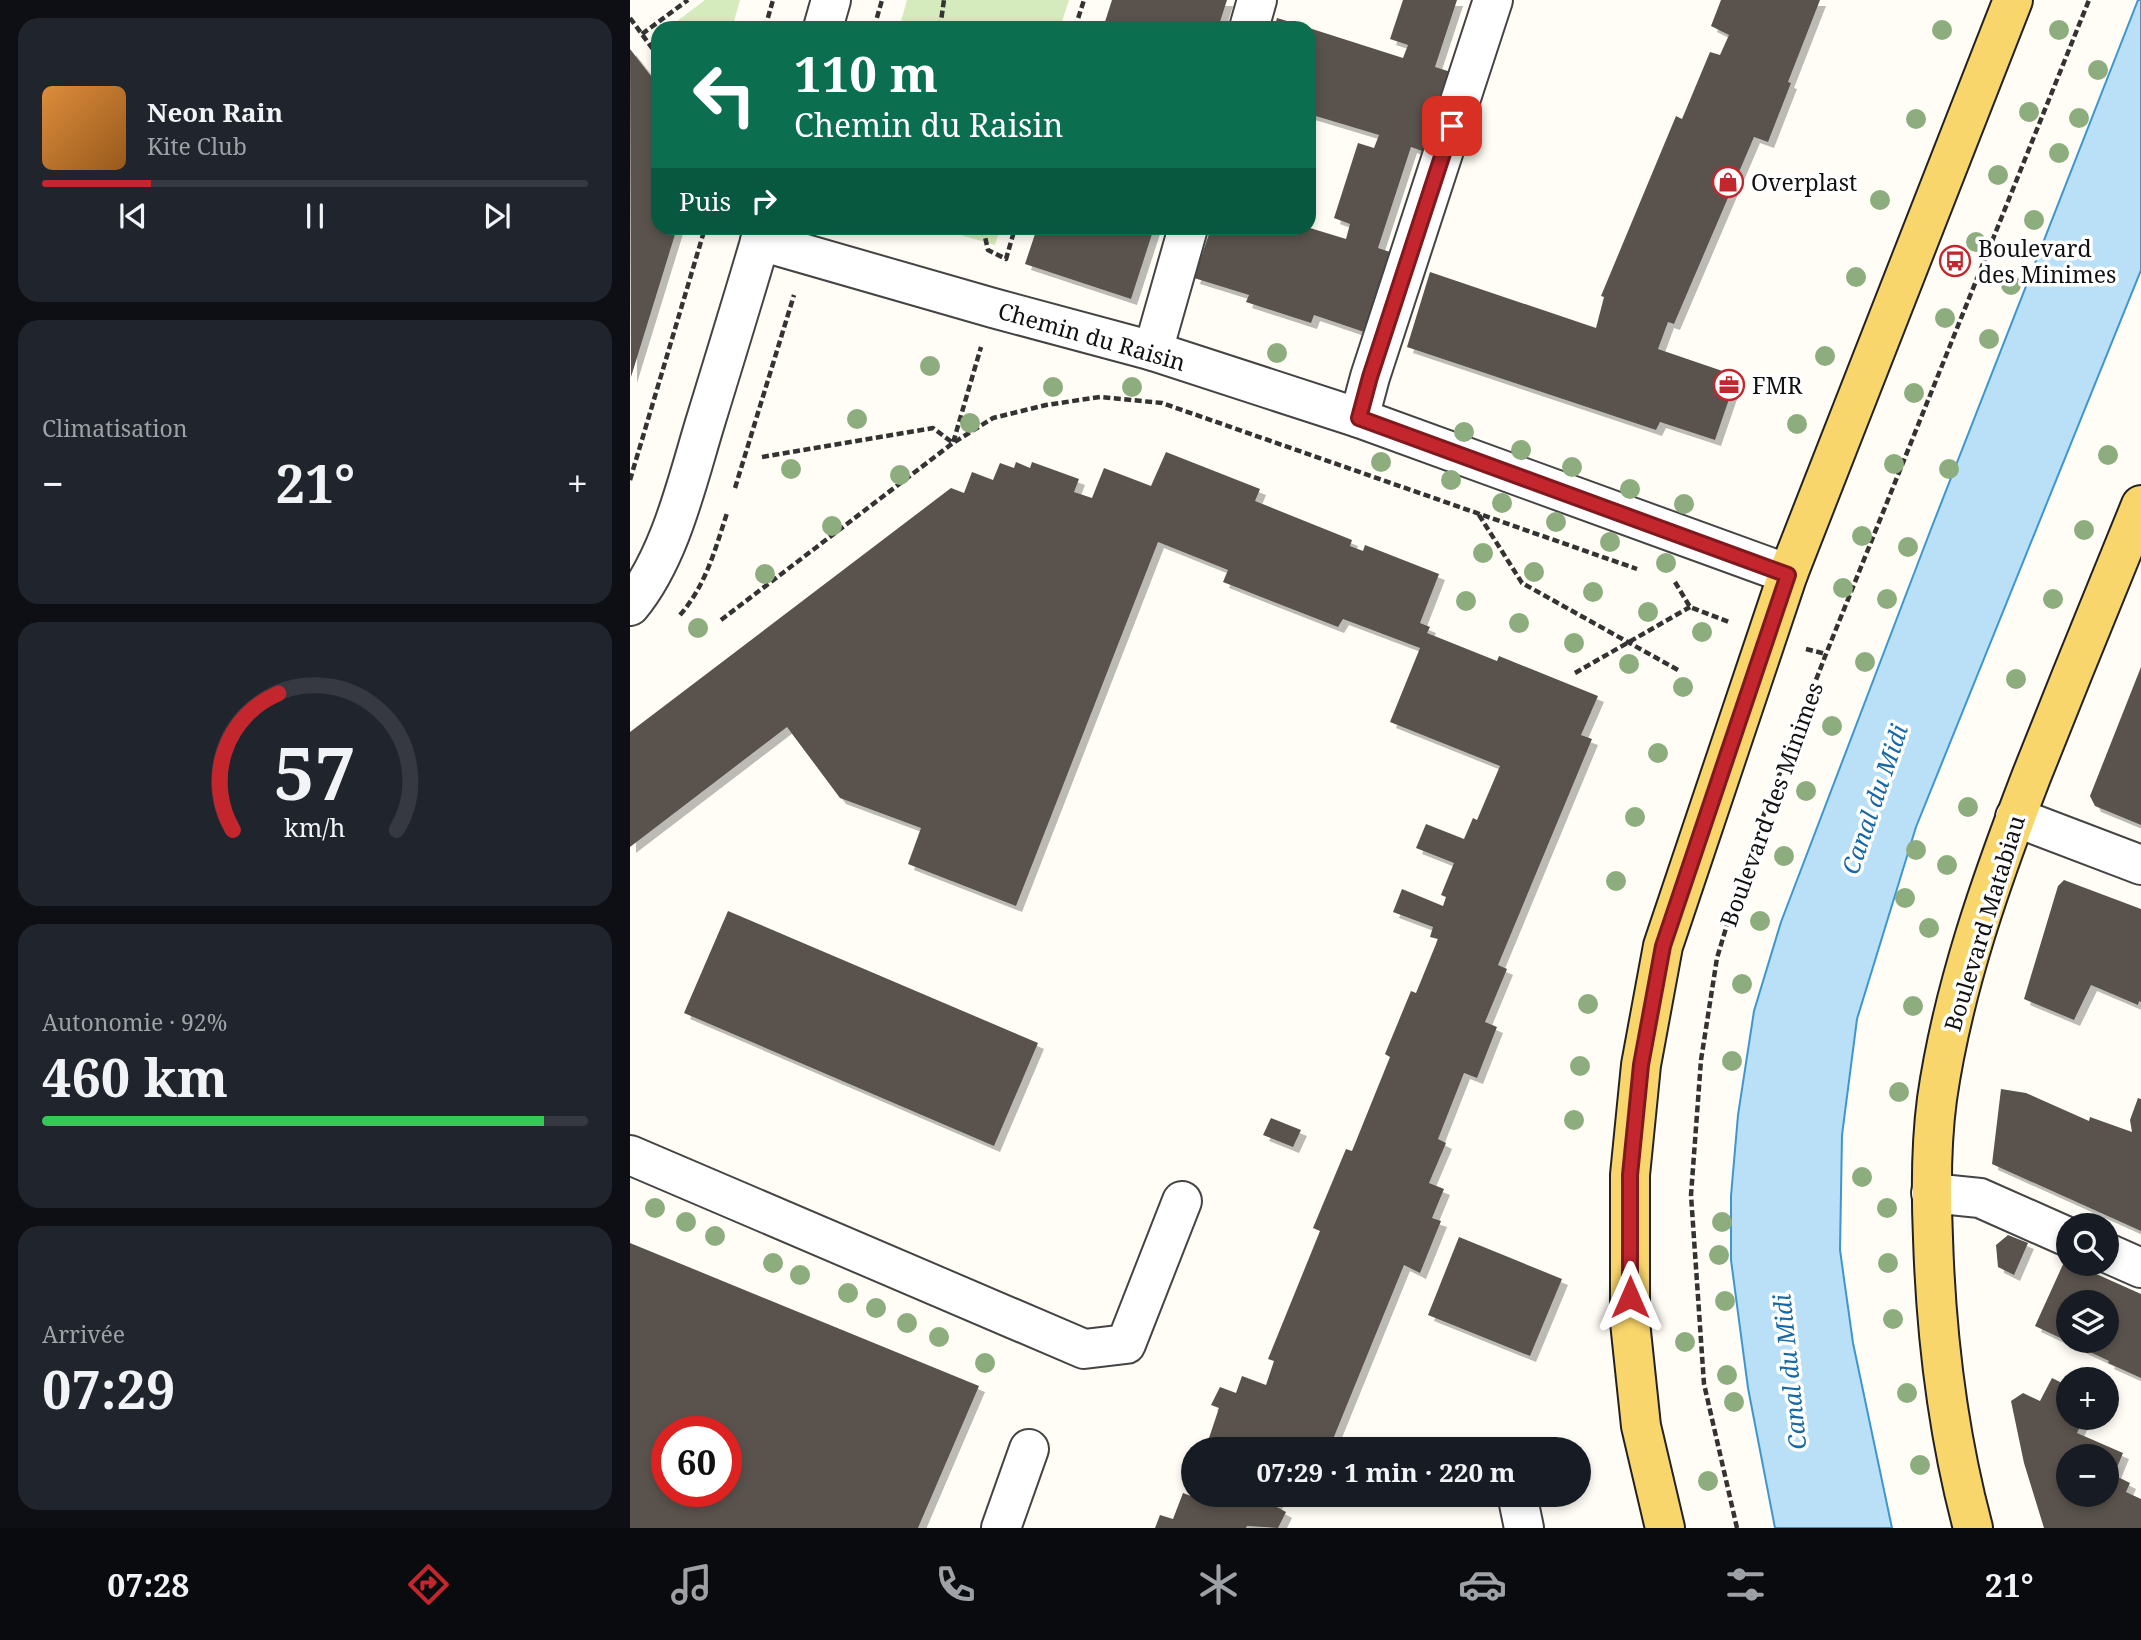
<!DOCTYPE html>
<html lang="fr">
<meta charset="utf-8">
<style>
body{margin:0;font-family:"Noto Serif",serif;background:#20242c;color:#f1f3f6;height:100vh;display:flex;flex-direction:column;font-size:26px;white-space:nowrap}
*{box-sizing:border-box;margin:0}
p{font-size:23px;color:#9ea1a6}
.icon{flex:none;width:38px;height:38px;fill:none;stroke:currentColor;stroke-width:2;stroke-linecap:round;stroke-linejoin:round}
.map{position:relative;flex:1;overflow:hidden}
.details{display:flex;flex-direction:column;gap:18px;padding:18px;background:#0d0f14;width:630px}
.details>*{flex:none}
.guide{position:absolute;left:21px;top:21px;width:665px;height:214px;border-radius:21px;box-shadow:0 4px 10px #0003;background:#0b6e4f;color:#fff;overflow:hidden}
.fabs{position:absolute;left:1426px;top:1213px;display:grid;gap:14px}
.fabs a{display:grid;place-items:center;width:63px;height:63px;border-radius:50%;background:#171b24;box-shadow:0 4px 10px #0003;font-size:35px}
.speed{position:absolute;left:21px;top:1416px;display:flex;gap:14px;font-size:35px;font-weight:700;text-align:center}
.speed>*{display:grid;place-content:center;width:91px;height:91px;border-radius:50%;background:#171b24;box-shadow:0 4px 10px #0003;line-height:1}
.speed .limit{border:10px solid #d22;background:#fff;color:#111}
.pin{position:absolute;display:grid;place-items:center;width:60px;height:60px;color:#fff;margin:-30px;border-radius:14px;box-shadow:0 4px 10px #0006}
.me{position:absolute;width:77px;margin:-38px;rotate:0deg;stroke-linejoin:round;filter:drop-shadow(0 0 5px #0008)}
.turn{display:flex;align-items:center;gap:24px;height:147px;padding:0 28px;font-size:32px}
.turn .icon{width:91px;height:91px;stroke-width:2.5}
.turn b{display:block;font-size:49px;line-height:60px}
.then{display:flex;align-items:center;height:66px;padding:0 28px;background:#0003;gap:14px;font-size:26px}
.big{font-size:52px;font-weight:700;line-height:1.1}
.details .card{flex:1;display:flex;flex-direction:column;justify-content:center;gap:10px;min-width:0;padding:0 24px;border-radius:21px;background:#20242c}
.details .dial{align-items:center;gap:0}
.dial svg{height:182px;overflow:visible;fill:none;stroke:#363941;stroke-width:7;stroke-linecap:round;text-anchor:middle}
.dial text{fill:#f1f3f6;stroke:none}
.song{display:flex;align-items:center;gap:21px}
.cover{width:84px;height:84px;border-radius:10px;background:linear-gradient(135deg,hsl(30 70% 55%),hsl(30 70% 35%))}
.played{height:7px;border-radius:4px;background:linear-gradient(90deg,#c4262e 20%,#363941 20%)}
.keys{display:flex;justify-content:space-around;direction:ltr}
.heat{display:flex;justify-content:space-between;align-items:center;font-size:38px;direction:ltr}
.charge{height:10px;border-radius:5px;background:linear-gradient(90deg,#34c759 92%,#363941 0)}
.trip{position:absolute;left:551px;top:1437px;width:410px;height:70px;border-radius:35px;background:#171b24;box-shadow:0 4px 10px #0003;font-weight:700;line-height:70px;text-align:center}
.tabs{display:flex;height:112px;justify-content:space-around;align-items:center;background:#090b0e;color:#9ea1a6}
.tabs .icon{width:49px;height:49px}
.tabs .current{color:#c4262e}
.tabs b{font-size:32px;color:#f1f3f6}
main{display:flex;flex:1;min-height:0}
.map>svg:first-child{display:block}
</style>
<main>
<section class="details">
<div class="card">
<div class="song"><i class="cover"></i><div><b>Neon Rain</b><p>Kite Club</p></div></div>
<div class="played"></div>
<div class="keys"><svg class="icon" aria-label="previous" viewBox="0 0 24 24"><path d="M18 5L8 12l10 7zM5 5v14"/></svg><svg class="icon" aria-label="pause" viewBox="0 0 24 24"><path d="M8 5v14M16 5v14"/></svg><svg class="icon" aria-label="next" viewBox="0 0 24 24"><path d="M6 5l10 7-10 7zM19 5v14"/></svg></div>
</div>
<div class="card"><p>Climatisation</p>
<div class="heat"><a>−</a><b class="big">21°</b><a>+</a></div>
</div>
<div class="card dial"><svg viewBox="0 0 100 80">
<path d="M14 69A42 42 0 1 1 86 69"/>
<path d="M14 69A42 42 0 0 1 34 9" stroke="#c4262e"/>
<text x="50" y="56" font-size="32" font-weight="700">57</text>
<text x="50" y="72" font-size="11">km/h</text>
</svg></div>
<div class="card"><p>Autonomie · 92%</p><b class="big">460 km</b><div class="charge"></div></div>
<div class="card"><p>Arrivée</p><b class="big">07:29</b></div>
</section>
<div class="map">
<svg width="1511" height="1528" viewBox="0 0 1511 1528">
<defs>
<filter id="shadow"><feDropShadow dx="6" dy="6" stdDeviation="0" flood-color="#0004"/></filter>
</defs>
<rect width="100%" height="100%" fill="#fffdf5"/>
<g fill="#d5ebbd">
<path d="M75,0H110L102,28H38Z"/>
<path d="M277,0H439L430,28H269Z"/>
<path d="M307,228H370L365,245Z"/>
</g>
<path fill="#b9e0f7" stroke="#3f96cf" stroke-width="2" d="M1508,0H1511V270L1286,827L1227,1019L1212,1135L1210,1250L1223,1343L1262,1528H1145L1118,1388L1101,1260V1196L1108,1115L1124,1011L1151,922L1301,529Z"/>
<g fill="#5a524d" fill-rule="evenodd" filter="url(#shadow)">
<path d="M482,0H597L588,28H473Z"/>
<path d="M773,0H827L805,67L821,72L795,152L781,147L748,248L763,253L737,333L684,315L681,323L616,302L619,295L564,278L581,228H680L716,239L720,224L704,218L728,143L744,148L749,135L679,114V28L773,58L778,45L760,39Z"/>
<path d="M1091,0H1190L1158,82L1161,83L1138,142L1124,137L1044,324L1038,322L1028,349L1107,376L1085,440L1030,422L1026,430L777,347L800,272L966,328L974,297L971,296L1046,116L1052,119L1080,52L1090,55L1099,35L1081,26Z"/>
<path d="M647,18L677,27V28H644Z"/>
<path d="M0,49L28,85V228H47L1,377Z"/>
<path d="M407,228H524L501,299L395,264Z"/>
<path d="M536,452L630,489L625,501L722,540L720,546L733,551L735,545L809,574L790,623L800,627L797,633L867,661L869,656L968,696L951,735L962,739L868,965L877,969L855,1022L867,1027L847,1078L834,1073L808,1139L816,1143L799,1183L814,1189L802,1218L811,1221L790,1273L774,1265L699,1449H582L583,1445L578,1441L589,1408L581,1405L590,1387L606,1393L612,1376L636,1385L644,1361L638,1359L690,1231L683,1228L716,1149L722,1151L760,1057L755,1054L781,991L786,993L808,939L800,937L803,927L763,912L772,889L813,906L816,897L811,895L824,863L786,848L796,824L834,839L843,818L847,820L870,766L760,722L790,648L713,619L708,627L593,582L598,570L528,542L386,906L278,864L291,828L210,798L157,727L0,847V732L321,488L334,493L342,472L363,480L370,463L384,468L386,462L400,468L402,462L449,479L444,492L462,498L474,468L521,486Z"/>
<path d="M1511,667V825L1465,806L1460,796Z"/>
<path d="M1434,880L1511,909V1002L1509,1001L1508,1005L1461,985L1444,1020L1394,999L1428,886Z"/>
<path d="M98,911L408,1043L364,1146L54,1013Z"/>
<path d="M1371,1089L1396,1093L1459,1121L1460,1117L1502,1132L1500,1120L1508,1098L1511,1099V1231L1362,1164Z"/>
<path d="M641,1118L671,1130L663,1147L633,1135Z"/>
<path d="M1378,1235L1398,1243L1384,1275L1368,1267L1366,1245Z"/>
<path d="M829,1237L932,1279L900,1356L798,1315Z"/>
<path d="M0,1243L349,1386L288,1528H0ZM37,1432H96V1491H37Z"/>
<path d="M1435,1260L1438,1264H1444L1511,1294V1378L1478,1363L1479,1361L1405,1326ZM1438,1302H1477V1340H1438Z"/>
<path d="M1422,1378L1438,1386V1418H1454L1447,1433L1493,1453L1484,1475L1500,1483L1496,1492L1511,1499V1528H1414L1394,1463L1381,1401L1393,1393L1410,1401ZM1438,1456H1477V1494H1438Z"/>
<path d="M553,1493L569,1499L570,1494H650L645,1506L656,1512L648,1528L617,1526L616,1528H525L530,1515L543,1519Z"/>
</g>
<g fill="none" stroke-linecap="round" stroke-linejoin="round">
<g stroke="#444" stroke-width="42">
<g id="minor">
<path d="M193,28L201,0"/>
<path d="M619,28L627,0"/>
<path d="M130,241L363,308L523,351L729,418L1158,574"/>
<path d="M523,351L558,228"/>
<path d="M729,418L740,377L863,0"/>
<path d="M0,606C40,558 57,482 75,423C95,358 115,293 134,228"/>
<path d="M1385,817L1511,865"/>
<path d="M0,1155L454,1349L496,1344L552,1201"/>
<path d="M1301,1193L1350,1198L1438,1237"/>
<path d="M1477,1253L1511,1268"/>
<path d="M887,1494L894,1528"/>
<path d="M371,1528L399,1449"/>
</g>
</g>
<g stroke="#222" stroke-width="42">
<g id="major">
<path d="M1035,1528L1011,1426L1000,1322V1175L1011,1065L1033,946L1158,574L1383,0"/>
<path d="M1343,1528C1318,1434 1306,1335 1303,1238C1301,1192 1301,1144 1307,1099C1323,988 1361,881 1401,777C1437,686 1474,596 1511,505"/>
</g>
</g>
<g stroke="#333" stroke-width="4.5" stroke-dasharray="7 3.5" stroke-linecap="butt">
<path d="M0,18L28,56"/>
<path d="M135,28L143,0"/>
<path d="M244,28L252,0"/>
<path d="M310,28L314,0"/>
<path d="M445,28L454,0"/>
<path d="M12,34L58,0"/>
<path d="M353,228L358,250L376,259L385,228"/>
<path d="M132,457L303,428L323,443L351,347"/>
<path d="M0,480L75,228"/>
<path d="M105,488L164,295"/>
<path d="M849,515L892,583L1048,670"/>
<path d="M1045,582L1060,607L1099,622"/>
<path d="M50,615C76,585 85,550 97,513"/>
<path d="M91,620L323,443L363,418L416,405L470,397L532,403L1007,569"/>
<path d="M1176,649L1196,654"/>
<path d="M945,673L1060,607"/>
<path d="M1107,1528L1074,1384L1061,1195L1071,1060L1087,958L1117,858L1196,654L1459,0"/>
</g>
<use href="#minor" stroke="#fff" stroke-width="38"/>
<use href="#major" stroke="#f9d66b" stroke-width="38"/>
</g>
<g fill="#8dad7f">
<circle cx="1312" cy="30" r="10"/>
<circle cx="1429" cy="30" r="10"/>
<circle cx="1468" cy="70" r="10"/>
<circle cx="1399" cy="112" r="10"/>
<circle cx="1449" cy="118" r="10"/>
<circle cx="1286" cy="119" r="10"/>
<circle cx="1429" cy="153" r="10"/>
<circle cx="1368" cy="175" r="10"/>
<circle cx="1250" cy="200" r="10"/>
<circle cx="1404" cy="220" r="10"/>
<circle cx="1346" cy="242" r="10"/>
<circle cx="1226" cy="277" r="10"/>
<circle cx="1381" cy="285" r="10"/>
<circle cx="1315" cy="318" r="10"/>
<circle cx="1359" cy="339" r="10"/>
<circle cx="647" cy="353" r="10"/>
<circle cx="1195" cy="356" r="10"/>
<circle cx="300" cy="366" r="10"/>
<circle cx="423" cy="387" r="10"/>
<circle cx="502" cy="387" r="10"/>
<circle cx="1284" cy="393" r="10"/>
<circle cx="227" cy="419" r="10"/>
<circle cx="340" cy="423" r="10"/>
<circle cx="1167" cy="424" r="10"/>
<circle cx="834" cy="432" r="10"/>
<circle cx="891" cy="450" r="10"/>
<circle cx="1478" cy="455" r="10"/>
<circle cx="751" cy="462" r="10"/>
<circle cx="1264" cy="464" r="10"/>
<circle cx="942" cy="467" r="10"/>
<circle cx="161" cy="469" r="10"/>
<circle cx="1319" cy="469" r="10"/>
<circle cx="270" cy="475" r="10"/>
<circle cx="821" cy="480" r="10"/>
<circle cx="1000" cy="489" r="10"/>
<circle cx="872" cy="503" r="10"/>
<circle cx="1054" cy="504" r="10"/>
<circle cx="926" cy="522" r="10"/>
<circle cx="202" cy="526" r="10"/>
<circle cx="1454" cy="530" r="10"/>
<circle cx="1232" cy="536" r="10"/>
<circle cx="980" cy="542" r="10"/>
<circle cx="1278" cy="547" r="10"/>
<circle cx="853" cy="553" r="10"/>
<circle cx="1036" cy="563" r="10"/>
<circle cx="904" cy="572" r="10"/>
<circle cx="135" cy="574" r="10"/>
<circle cx="1213" cy="588" r="10"/>
<circle cx="963" cy="592" r="10"/>
<circle cx="1257" cy="599" r="10"/>
<circle cx="1423" cy="599" r="10"/>
<circle cx="836" cy="601" r="10"/>
<circle cx="1018" cy="612" r="10"/>
<circle cx="889" cy="623" r="10"/>
<circle cx="68" cy="628" r="10"/>
<circle cx="1072" cy="632" r="10"/>
<circle cx="944" cy="643" r="10"/>
<circle cx="1235" cy="662" r="10"/>
<circle cx="999" cy="664" r="10"/>
<circle cx="1386" cy="679" r="10"/>
<circle cx="1053" cy="687" r="10"/>
<circle cx="1202" cy="726" r="10"/>
<circle cx="1028" cy="753" r="10"/>
<circle cx="1176" cy="791" r="10"/>
<circle cx="1338" cy="807" r="10"/>
<circle cx="1005" cy="817" r="10"/>
<circle cx="1286" cy="850" r="10"/>
<circle cx="1154" cy="856" r="10"/>
<circle cx="1317" cy="865" r="10"/>
<circle cx="986" cy="881" r="10"/>
<circle cx="1275" cy="898" r="10"/>
<circle cx="1130" cy="921" r="10"/>
<circle cx="1299" cy="928" r="10"/>
<circle cx="1112" cy="984" r="10"/>
<circle cx="958" cy="1004" r="10"/>
<circle cx="1283" cy="1006" r="10"/>
<circle cx="1102" cy="1061" r="10"/>
<circle cx="950" cy="1066" r="10"/>
<circle cx="1269" cy="1092" r="10"/>
<circle cx="944" cy="1120" r="10"/>
<circle cx="1232" cy="1177" r="10"/>
<circle cx="25" cy="1208" r="10"/>
<circle cx="1257" cy="1208" r="10"/>
<circle cx="56" cy="1222" r="10"/>
<circle cx="1092" cy="1222" r="10"/>
<circle cx="85" cy="1236" r="10"/>
<circle cx="1089" cy="1255" r="10"/>
<circle cx="143" cy="1263" r="10"/>
<circle cx="1258" cy="1263" r="10"/>
<circle cx="170" cy="1275" r="10"/>
<circle cx="218" cy="1293" r="10"/>
<circle cx="1095" cy="1301" r="10"/>
<circle cx="246" cy="1308" r="10"/>
<circle cx="1263" cy="1319" r="10"/>
<circle cx="277" cy="1323" r="10"/>
<circle cx="309" cy="1337" r="10"/>
<circle cx="1055" cy="1342" r="10"/>
<circle cx="355" cy="1363" r="10"/>
<circle cx="1097" cy="1375" r="10"/>
<circle cx="1277" cy="1393" r="10"/>
<circle cx="1104" cy="1402" r="10"/>
<circle cx="1290" cy="1465" r="10"/>
<circle cx="1078" cy="1481" r="10"/>
</g>
<g fill="none" stroke-linecap="round" stroke-linejoin="round">
<g stroke="#7f191e" stroke-width="18">
<path id="route" d="M822,126L740,377L729,418L1158,575L1033,946L1011,1065L1000,1175V1297"/>
</g>
<use href="#route" stroke="#c4262e" stroke-width="12"/>
</g>
<defs>
<g id="shop-ring" transform="scale(1.575)"><circle r="9.5" fill="#fff" stroke="#c4262e" stroke-width="1.5"/><path d="M-5-2.5h2.3a2.7 3.5 0 0 1 5.4 0H5L5.5 6h-11ZM-1.5-2.5h3a1.5 2.3 0 0 0-3 0Z" fill="#c4262e"/></g>
<g id="bus-ring" transform="scale(1.575)"><circle r="9.5" fill="#fff" stroke="#c4262e" stroke-width="1.5"/><path d="M-5-6H5V4H4V6H2V4H-2V6H-4V4H-5ZM-3.5-4V0h7V-4ZM-3.5 1.2v1.5H-2V1.2ZM2 1.2v1.5H3.5V1.2Z" fill="#c4262e"/></g>
<g id="office-ring" transform="scale(1.575)"><circle r="9.5" fill="#fff" stroke="#c4262e" stroke-width="1.5"/><path d="M-6-3h4V-5.5h4V-3h4V5H-6ZM-1-4.5V-3h2v-1.5ZM-6 0V1H6V0Z" fill="#c4262e"/></g>
</defs>
<g fill-rule="evenodd">
<use href="#shop-ring" x="1098" y="182"/>
<use href="#bus-ring" x="1325" y="261"/>
<use href="#office-ring" x="1099" y="385"/>
</g>
<g text-anchor="middle" dominant-baseline="central" stroke-width="7" stroke-linejoin="round" paint-order="stroke">
<g font-size="23" fill="#111" stroke="#fff" text-anchor="start">
<text x="1121" y="182">Overplast</text>
<text x="1348" y="248">Boulevard<tspan x="1348" dy="26">des Minimes</tspan></text>
<text x="1122" y="385">FMR</text>
</g>
<g font-size="23" fill="#111" stroke="#fff">
<text transform="translate(462 336) rotate(16)">Chemin du Raisin</text>
<text transform="translate(1141 804) rotate(-70)">Boulevard des Minimes</text>
<text transform="translate(1354 923) rotate(-73)">Boulevard Matabiau</text>
</g>
<g font-size="24" font-style="italic" fill="#1768a6" stroke="#fff">
<text transform="translate(1244 799) rotate(-71)">Canal du Midi</text>
<text transform="translate(1159 1372) rotate(-96)">Canal du Midi</text>
</g>
</g>
</svg>
<div class="fabs">
<a><svg class="icon" aria-label="search" viewBox="0 0 24 24"><circle cx="10" cy="10" r="6"/><path d="M15 15l6 6"/></svg></a>
<a><svg class="icon" aria-label="layers" viewBox="0 0 24 24"><path d="M12 4l9 5-9 5-9-5zM3 14l9 5 9-5"/></svg></a>
<a>+</a>
<a>−</a>
</div>
<div class="speed"><div class="limit">60</div></div>
<div class="pin" style="left:822px;top:126px;background:#d93025"><svg class="icon" aria-label="arrive" viewBox="0 0 24 24"><path d="M6 21V4h12l-3 4 3 4H6"/></svg></div>
<svg class="me" style="left:1000px;top:1297px" viewBox="-20 -20 40 40"><path d="M0-17L14 15 0 8-14 15z" fill="#c4262e" stroke="#fff" stroke-width="4"/></svg>
<div class="trip">07:29 · 1 min · 220 m</div>
<div class="guide">
<div class="turn"><svg class="icon" aria-label="left" viewBox="0 0 24 24"><path d="M17 20v-9H6M10 6l-5 5 5 5"/></svg><div><b>110 m</b>Chemin du Raisin</div></div>
<div class="then">Puis<svg class="icon" aria-label="right" viewBox="0 0 24 24"><path d="M7 20v-9h11M14 6l5 5-5 5"/></svg></div>
</div>
</div>
</main>
<nav class="tabs">
<b>07:28</b>
<svg class="icon current" aria-label="directions" viewBox="0 0 24 24"><path d="M12 3l9 9-9 9-9-9zM9 14v-3h6M13 9l2 2-2 2"/></svg>
<svg class="icon" aria-label="music" viewBox="0 0 24 24"><path d="M9 18V5l10-2v13"/><circle cx="6" cy="18" r="3"/><circle cx="16" cy="16" r="3"/></svg>
<svg class="icon" aria-label="phone" viewBox="0 0 24 24"><path d="M5 4h4l2 5-3 2q2 4 5 5l2-3 5 2v4C11 20 4 13 5 4z"/></svg>
<svg class="icon" aria-label="climate" viewBox="0 0 24 24"><path d="M12 3v18M4 7l16 10M4 17L20 7"/></svg>
<svg class="icon" aria-label="car" viewBox="0 0 24 24"><path d="M5 17H2v-5l4-1 3-4h7l3 4 3 1v5h-3M9 17h6M6 11h13"/><circle cx="7" cy="17" r="2"/><circle cx="17" cy="17" r="2"/></svg>
<svg class="icon" aria-label="filters" viewBox="0 0 24 24"><path d="M4 7h16M4 17h16"/><circle cx="9" cy="7" r="2"/><circle cx="15" cy="17" r="2"/></svg>
<b>21°</b>
</nav>
